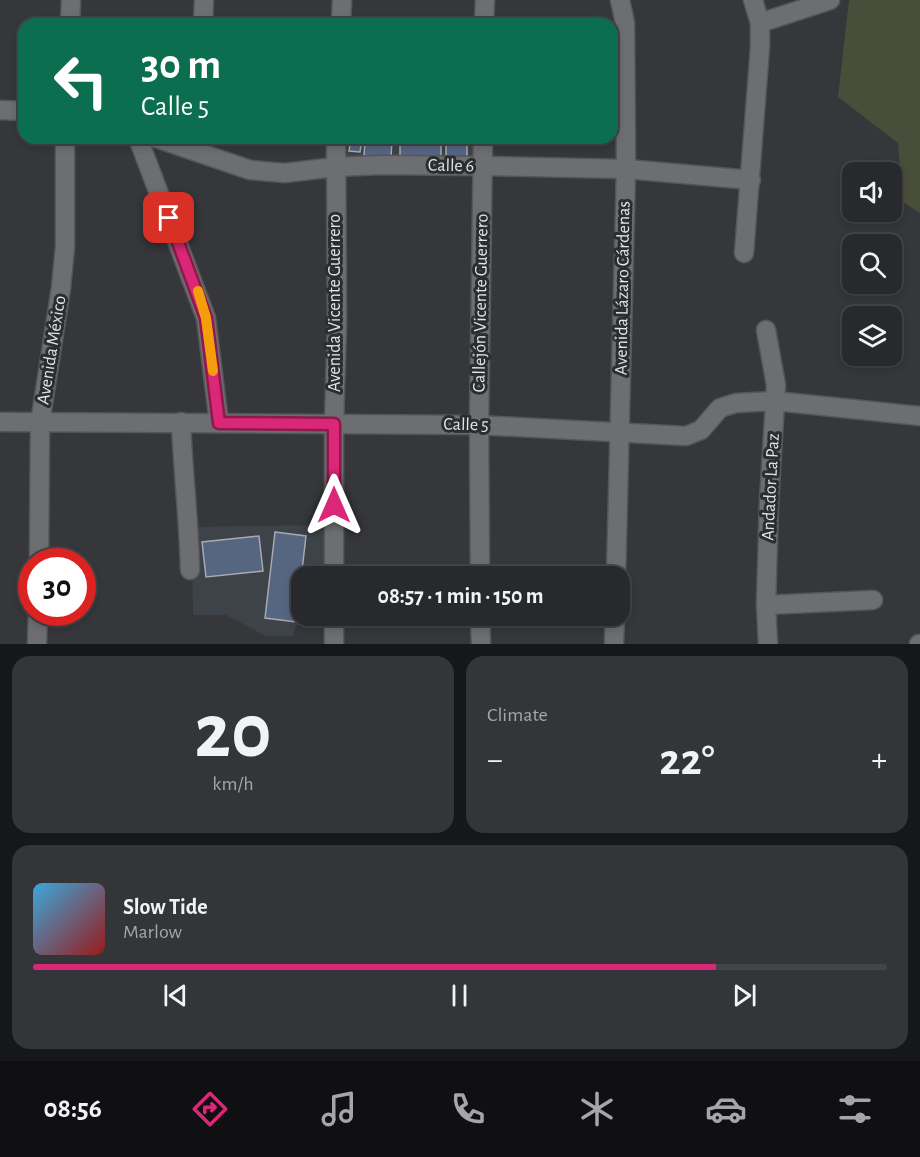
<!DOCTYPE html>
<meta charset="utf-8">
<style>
body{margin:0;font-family:"Alegreya Sans",sans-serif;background:#343538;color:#f1f3f6;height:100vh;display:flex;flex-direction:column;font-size:22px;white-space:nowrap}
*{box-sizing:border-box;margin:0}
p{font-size:20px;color:#a5a6a9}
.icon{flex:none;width:33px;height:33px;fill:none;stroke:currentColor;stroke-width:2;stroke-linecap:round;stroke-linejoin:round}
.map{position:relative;height:644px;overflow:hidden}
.side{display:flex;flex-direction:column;gap:12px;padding:12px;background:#161718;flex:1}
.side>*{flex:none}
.banner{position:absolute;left:18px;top:18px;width:600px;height:126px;border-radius:18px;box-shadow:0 3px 9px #0003,0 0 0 2px #444548;background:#0b6e4f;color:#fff;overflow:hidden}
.controls{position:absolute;left:842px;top:162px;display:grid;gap:12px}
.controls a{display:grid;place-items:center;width:60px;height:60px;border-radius:12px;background:#28292c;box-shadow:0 3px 9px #0003,0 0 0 2px #444548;font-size:30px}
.speed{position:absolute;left:18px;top:548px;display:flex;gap:12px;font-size:30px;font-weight:700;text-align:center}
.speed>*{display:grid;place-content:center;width:78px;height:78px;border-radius:50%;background:#28292c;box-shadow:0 3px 9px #0003,0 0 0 2px #444548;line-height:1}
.speed .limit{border:9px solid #d22;background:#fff;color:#111}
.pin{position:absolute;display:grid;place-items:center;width:51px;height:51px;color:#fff;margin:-26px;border-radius:12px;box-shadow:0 3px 9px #0006}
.me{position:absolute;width:66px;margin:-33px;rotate:0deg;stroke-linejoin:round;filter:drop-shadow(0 0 4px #0008)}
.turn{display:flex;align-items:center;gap:21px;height:126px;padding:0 24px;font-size:27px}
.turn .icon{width:78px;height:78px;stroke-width:2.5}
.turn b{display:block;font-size:42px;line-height:51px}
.big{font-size:45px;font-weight:600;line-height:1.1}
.side .widget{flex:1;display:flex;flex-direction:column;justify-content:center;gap:9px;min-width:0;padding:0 21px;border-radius:18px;background:#343538}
.side .dial{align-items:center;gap:0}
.dial b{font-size:78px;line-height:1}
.song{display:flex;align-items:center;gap:18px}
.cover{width:72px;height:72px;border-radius:9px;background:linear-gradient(135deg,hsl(200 70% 55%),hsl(0 70% 35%))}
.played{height:6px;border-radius:3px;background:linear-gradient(90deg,#db2777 80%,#444548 80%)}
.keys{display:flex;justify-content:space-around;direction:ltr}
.heat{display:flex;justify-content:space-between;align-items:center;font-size:33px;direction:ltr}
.side .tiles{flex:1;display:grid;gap:12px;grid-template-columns:1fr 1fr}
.widget:last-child{grid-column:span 2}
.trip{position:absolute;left:291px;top:566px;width:339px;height:60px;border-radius:18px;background:#28292c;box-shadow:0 3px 9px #0003,0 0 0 2px #444548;font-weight:600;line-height:60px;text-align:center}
.tab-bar{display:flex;height:96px;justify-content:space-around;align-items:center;background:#101012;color:#a5a6a9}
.tab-bar .icon{width:42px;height:42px}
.tab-bar .active{color:#db2777}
.tab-bar b{font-size:27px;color:#f1f3f6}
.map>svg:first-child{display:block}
</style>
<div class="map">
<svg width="920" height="644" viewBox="0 0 920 644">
<rect width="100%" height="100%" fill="#36373a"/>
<g fill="#3e434a">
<path d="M347,138H474L473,161L347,159Z"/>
<path d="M324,525L325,576H302V615H326V624H297L293,636H266L226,615H193L192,527Z"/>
</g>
<path fill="#494e3a" d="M849,0H920V213L903,202L898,143L838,97Z"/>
<g fill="#566582" stroke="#a9aaad" stroke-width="1.5">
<path d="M351,138L362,140L360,152L349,151Z"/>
<path d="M365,138H392L391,158L364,157Z"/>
<rect x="400" y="138" width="41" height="19"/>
<rect x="446" y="138" width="21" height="20"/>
<path d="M275,532L306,536L296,622L265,618Z"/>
<path d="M259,536L263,571L206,577L202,542Z"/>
</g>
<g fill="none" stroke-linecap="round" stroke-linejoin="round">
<g stroke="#555658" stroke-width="21">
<g id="street">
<path d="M760,23L830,0"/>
<path d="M70,24L71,0"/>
<path d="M203,24L204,0"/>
<path d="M341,24L342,0"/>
<path d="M484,24L485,0"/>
<path d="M0,110L24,111"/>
<path d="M138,138L206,318L219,423"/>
<path d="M156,138L250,170L285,173L335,167L381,165L483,166L626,169L751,180"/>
<path d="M744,253L760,47V23L753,0"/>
<path d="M766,330L776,385L769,502L766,605L768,644"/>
<path d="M0,422L479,425L686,436L701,430L720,408L736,403L775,401L920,416"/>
<path d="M181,422C183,472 189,521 190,570"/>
<path d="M39,561L40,423L61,288L65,247V138"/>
<path d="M334,576V424L337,322L336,138"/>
<path d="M480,576L479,425L483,138"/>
<path d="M616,576L626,169L625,23L620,0"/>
<path d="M766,605L873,600"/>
<path d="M480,615L481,644"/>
<path d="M37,644L38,612"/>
<path d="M334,644V615"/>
<path d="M614,644L615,615"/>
<path d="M919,644H920"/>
</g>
</g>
<use href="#street" stroke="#6d6e71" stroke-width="18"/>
</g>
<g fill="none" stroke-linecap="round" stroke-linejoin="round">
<g stroke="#8e194d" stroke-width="15">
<path id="route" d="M169,218L206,318L219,423L334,424V505"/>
</g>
<use href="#route" stroke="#db2777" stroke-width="10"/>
<path stroke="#f59e0b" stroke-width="10" d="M198,291L206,318L213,371"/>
</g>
<g text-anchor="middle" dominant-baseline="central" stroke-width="6" stroke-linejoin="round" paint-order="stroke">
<g font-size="18" fill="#e3e4e6" stroke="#2c2d30">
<text transform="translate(451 166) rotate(1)">Calle 6</text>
<text transform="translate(623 288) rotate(-89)">Avenida Lázaro Cárdenas</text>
<text transform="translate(335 303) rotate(-90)">Avenida Vicente Guerrero</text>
<text transform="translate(481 303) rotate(-89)">Callejón Vicente Guerrero</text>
<text transform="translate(52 350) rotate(-81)">Avenida México</text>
<text transform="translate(466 425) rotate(1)">Calle 5</text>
<text transform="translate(771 487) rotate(-87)">Andador La Paz</text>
</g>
</g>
</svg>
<div class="controls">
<a><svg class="icon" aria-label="sound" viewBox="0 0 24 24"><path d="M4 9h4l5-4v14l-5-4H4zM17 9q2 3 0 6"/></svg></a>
<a><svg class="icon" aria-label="search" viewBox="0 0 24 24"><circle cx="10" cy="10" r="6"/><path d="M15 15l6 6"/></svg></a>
<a><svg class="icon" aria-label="layers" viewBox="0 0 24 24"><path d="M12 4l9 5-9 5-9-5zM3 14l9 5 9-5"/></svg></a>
</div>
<div class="speed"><div class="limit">30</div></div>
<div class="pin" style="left:169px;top:218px;background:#d93025"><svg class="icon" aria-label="arrive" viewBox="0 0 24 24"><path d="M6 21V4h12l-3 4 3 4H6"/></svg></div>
<svg class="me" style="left:334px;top:505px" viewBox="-20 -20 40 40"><path d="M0-17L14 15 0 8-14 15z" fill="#db2777" stroke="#fff" stroke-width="4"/></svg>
<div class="trip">08:57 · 1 min · 150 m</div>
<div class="banner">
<div class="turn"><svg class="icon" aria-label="left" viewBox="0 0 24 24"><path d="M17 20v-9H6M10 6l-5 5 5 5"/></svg><div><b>30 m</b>Calle 5</div></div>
</div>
</div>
<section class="side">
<div class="tiles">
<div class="widget dial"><b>20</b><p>km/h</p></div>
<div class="widget"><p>Climate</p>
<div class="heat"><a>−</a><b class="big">22°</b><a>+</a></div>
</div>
<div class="widget">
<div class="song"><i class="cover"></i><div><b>Slow Tide</b><p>Marlow</p></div></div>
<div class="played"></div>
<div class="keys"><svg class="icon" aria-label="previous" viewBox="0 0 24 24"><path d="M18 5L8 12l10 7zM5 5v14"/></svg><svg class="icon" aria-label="pause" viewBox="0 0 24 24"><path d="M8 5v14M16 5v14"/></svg><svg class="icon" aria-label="next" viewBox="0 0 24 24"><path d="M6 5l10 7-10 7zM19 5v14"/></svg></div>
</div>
</div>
</section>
<nav class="tab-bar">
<b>08:56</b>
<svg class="icon active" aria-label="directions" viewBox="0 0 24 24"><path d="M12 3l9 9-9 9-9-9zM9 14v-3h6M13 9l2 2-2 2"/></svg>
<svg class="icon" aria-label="music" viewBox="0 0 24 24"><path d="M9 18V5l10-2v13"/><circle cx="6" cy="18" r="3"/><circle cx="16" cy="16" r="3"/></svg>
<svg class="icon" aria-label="phone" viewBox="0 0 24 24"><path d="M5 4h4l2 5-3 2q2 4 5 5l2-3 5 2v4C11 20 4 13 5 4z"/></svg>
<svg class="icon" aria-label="climate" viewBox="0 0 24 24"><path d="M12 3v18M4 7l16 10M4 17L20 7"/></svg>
<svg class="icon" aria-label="car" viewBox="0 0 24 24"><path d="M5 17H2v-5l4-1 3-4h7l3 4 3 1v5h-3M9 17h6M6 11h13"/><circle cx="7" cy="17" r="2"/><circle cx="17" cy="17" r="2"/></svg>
<svg class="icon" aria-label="filters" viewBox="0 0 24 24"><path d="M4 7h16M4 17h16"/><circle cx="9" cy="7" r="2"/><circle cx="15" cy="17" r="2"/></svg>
</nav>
